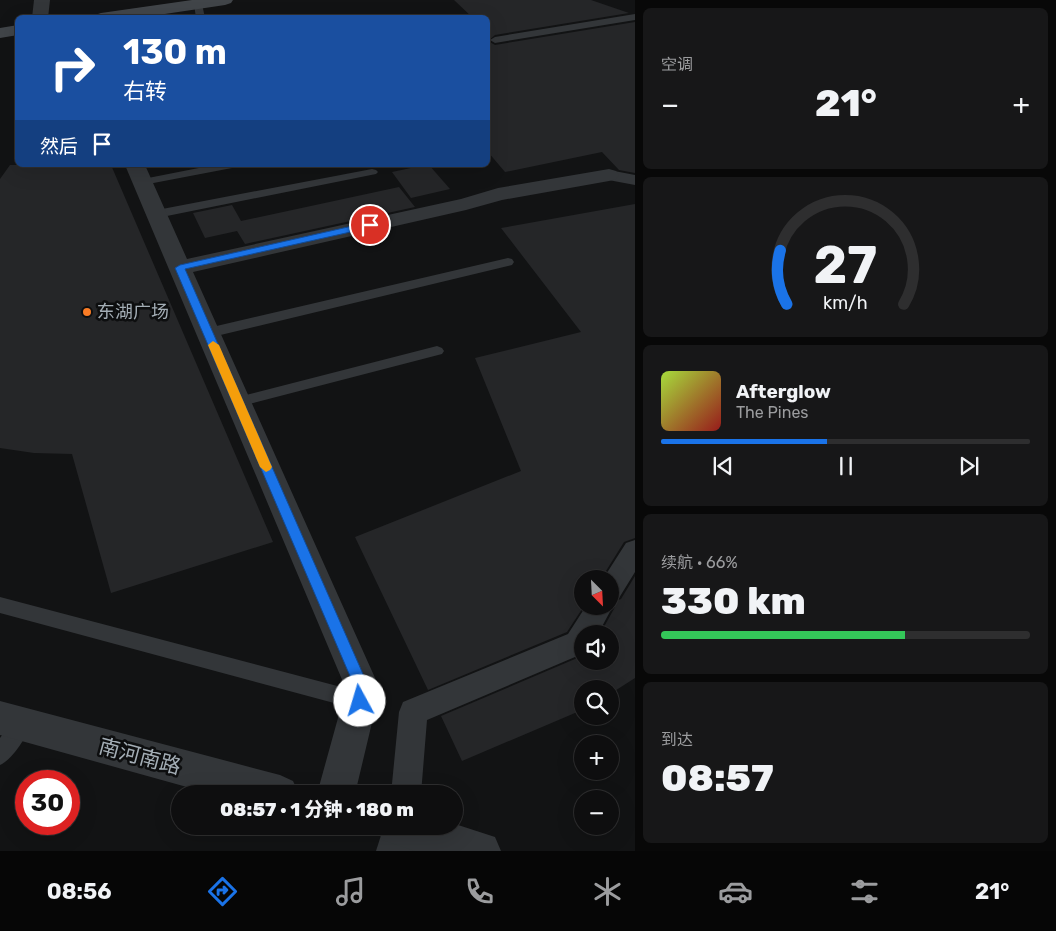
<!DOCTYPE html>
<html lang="zh">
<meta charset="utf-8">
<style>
body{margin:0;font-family:Rubik,"Noto Sans SC",sans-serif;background:#171718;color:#f1f3f6;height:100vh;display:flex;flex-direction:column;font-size:19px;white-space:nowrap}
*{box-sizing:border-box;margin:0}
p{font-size:16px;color:#9b9c9e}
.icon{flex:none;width:28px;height:28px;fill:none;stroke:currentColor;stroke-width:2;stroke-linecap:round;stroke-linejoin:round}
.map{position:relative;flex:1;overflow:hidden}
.side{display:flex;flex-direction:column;gap:8px;padding:8px;background:#080808;width:421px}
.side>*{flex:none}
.top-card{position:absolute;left:15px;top:15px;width:475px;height:152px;border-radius:8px;box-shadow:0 5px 20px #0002,0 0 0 1px #2e2e2f;background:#1a4fa0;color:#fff;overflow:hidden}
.needle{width:32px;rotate:156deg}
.buttons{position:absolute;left:574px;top:570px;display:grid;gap:10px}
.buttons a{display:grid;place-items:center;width:45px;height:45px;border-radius:50%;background:#0e0e0f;box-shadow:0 5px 20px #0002,0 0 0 1px #2e2e2f;font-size:25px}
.speed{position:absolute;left:15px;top:770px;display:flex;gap:10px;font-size:25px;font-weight:700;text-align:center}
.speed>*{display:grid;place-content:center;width:65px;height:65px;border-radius:50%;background:#0e0e0f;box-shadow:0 5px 20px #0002,0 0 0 1px #2e2e2f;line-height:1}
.speed .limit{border:8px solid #d22;background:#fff;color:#111}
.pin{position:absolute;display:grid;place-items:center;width:42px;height:42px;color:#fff;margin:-21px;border:2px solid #fff;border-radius:50%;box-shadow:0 1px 5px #0007}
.me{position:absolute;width:55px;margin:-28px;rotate:354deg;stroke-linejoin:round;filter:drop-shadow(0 0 4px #0008)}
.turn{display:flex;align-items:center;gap:18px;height:105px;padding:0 25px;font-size:22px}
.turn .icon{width:65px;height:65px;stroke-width:2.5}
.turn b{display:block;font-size:35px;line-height:42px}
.then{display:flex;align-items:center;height:48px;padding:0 25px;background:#0003;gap:10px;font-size:19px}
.big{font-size:38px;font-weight:800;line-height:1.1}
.side .widget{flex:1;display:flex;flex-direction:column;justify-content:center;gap:8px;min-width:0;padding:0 18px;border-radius:8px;background:#171718}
.side .dial{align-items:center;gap:0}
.dial svg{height:130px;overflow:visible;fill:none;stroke:#2e2e2f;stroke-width:7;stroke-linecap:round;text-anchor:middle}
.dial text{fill:#f1f3f6;stroke:none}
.song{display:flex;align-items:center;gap:15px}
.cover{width:60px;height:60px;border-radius:8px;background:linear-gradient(135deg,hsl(80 70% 55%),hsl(0 70% 35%))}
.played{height:5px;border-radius:2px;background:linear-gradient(90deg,#1a73e8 45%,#2e2e2f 45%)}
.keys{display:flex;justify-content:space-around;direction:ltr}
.heat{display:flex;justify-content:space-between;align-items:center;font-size:28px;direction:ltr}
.charge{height:8px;border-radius:4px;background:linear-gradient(90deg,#34c759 66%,#2e2e2f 0)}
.trip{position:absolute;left:171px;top:785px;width:292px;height:50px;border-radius:25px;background:#0e0e0f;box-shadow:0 5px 20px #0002,0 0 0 1px #2e2e2f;font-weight:800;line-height:50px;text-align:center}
.dock{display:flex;height:80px;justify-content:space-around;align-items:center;background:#060606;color:#9b9c9e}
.dock .icon{width:35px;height:35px}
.dock .current{color:#1a73e8}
.dock b{font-size:22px;color:#f1f3f6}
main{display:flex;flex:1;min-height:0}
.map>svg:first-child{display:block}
</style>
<main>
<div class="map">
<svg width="635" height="851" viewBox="0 0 635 851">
<rect width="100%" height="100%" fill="#121314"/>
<g fill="#252628">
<path d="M454,0H591L629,13L495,35L488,41L495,45L635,22V173L619,170L602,152L505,172L488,152V18H473Z"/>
<path d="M10,165H111L273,542L111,593L72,454L34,453L0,448V179Z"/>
<path d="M425,165H429L450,189L411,198L392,172Z"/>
<path d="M399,187L415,207L245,244L237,231L205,238L193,213L232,205L241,221Z"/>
<path d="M635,204V538L624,542L601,579H582L584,606L567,632L428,690L355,537L521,471L475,358L581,332L501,228Z"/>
<path d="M635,576V678L610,694V689H582V710L462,761L441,716L582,656V661H610V634H600L615,607L613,602L621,599Z"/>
</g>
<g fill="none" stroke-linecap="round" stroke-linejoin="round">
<g fill="#333639" fill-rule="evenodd">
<path d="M198,1L202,4L205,18H196L194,4Z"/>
<path d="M635,14V20L495,43L490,40L495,37Z"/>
<path d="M214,165H238L232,168L143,185L137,182L143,179Z"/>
<path d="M372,169L376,170L378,172L376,174L157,218L151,214L157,210Z"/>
<path d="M508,258L512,259L514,262L512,265L208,338L203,336L201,333L203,330L208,328Z"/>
<path d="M437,346L442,348L444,351L442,354L238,407L233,406L231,402L233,398L238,397Z"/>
<path d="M0,597L360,692L367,695L370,701L367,707L360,710L0,613Z"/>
<path d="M22,715L29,717L32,724C26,737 13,759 0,765V738L15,717Z"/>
</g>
<g fill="#333639" fill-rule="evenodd">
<path d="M609,170L635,175V185L603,179L601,175L603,171Z"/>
<path d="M635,540V572L619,598L611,601L613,606L598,634H582V654L427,720L421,794H391L399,712L403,702L568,634L586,606H610V579H603L626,543Z"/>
</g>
<g fill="#333639" fill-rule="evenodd">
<path d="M125,165H145L187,259L461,199L498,188L609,169L616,171L619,175L616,179L609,181L502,200L466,210L193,272L380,689L355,794H317L346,689Z"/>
<path d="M384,826H422L416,851H376Z"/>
</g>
<g fill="#333639" fill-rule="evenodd">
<path d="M34,0H50L48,18H32Z"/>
<path d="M0,701L280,775L293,781L299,794H212L0,735Z"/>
<path d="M455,824L495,837L501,851H415L382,840L377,826H455Z"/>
</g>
<g fill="#414549" fill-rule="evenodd">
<path d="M192,0H233L231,3L225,5L138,18H93L95,15L101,13Z"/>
<path d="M18,25V35L0,38V28Z"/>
</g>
</g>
<path fill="#1a73e8" stroke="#114b97" d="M370,222L373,223V227L185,269L370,690L365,706L360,707L355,706L353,701L356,690L175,268L180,265Z"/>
<path fill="#f59e0b" d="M213,341L219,345L272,467L270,470L266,472L260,467L208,345Z"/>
<circle fill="#fa7c25" stroke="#0d0e0f" stroke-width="2" cx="87" cy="312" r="5"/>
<g text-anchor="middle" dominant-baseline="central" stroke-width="5" stroke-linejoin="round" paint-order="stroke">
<g font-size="18" fill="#a3adb5" stroke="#0d0e0f" text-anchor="start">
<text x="97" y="312">东湖广场</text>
</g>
<g font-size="21" fill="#a3adb5" stroke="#0d0e0f">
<text transform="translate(140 756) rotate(15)">南河南路</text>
</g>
</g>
</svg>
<div class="buttons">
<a><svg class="needle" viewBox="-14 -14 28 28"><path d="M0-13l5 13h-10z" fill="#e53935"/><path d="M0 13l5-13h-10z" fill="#9b9c9e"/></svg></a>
<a><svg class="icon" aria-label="sound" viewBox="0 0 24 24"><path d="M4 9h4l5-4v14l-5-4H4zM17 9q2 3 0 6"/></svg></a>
<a><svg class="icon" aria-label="search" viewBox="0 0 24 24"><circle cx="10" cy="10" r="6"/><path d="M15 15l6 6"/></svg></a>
<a>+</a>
<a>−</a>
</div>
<div class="speed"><div class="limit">30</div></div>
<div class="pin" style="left:370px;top:225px;background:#d93025"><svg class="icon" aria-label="arrive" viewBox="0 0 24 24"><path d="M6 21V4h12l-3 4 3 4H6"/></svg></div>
<svg class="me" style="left:360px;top:701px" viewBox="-20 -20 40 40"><circle r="19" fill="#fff"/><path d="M0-13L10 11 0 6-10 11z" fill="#1a73e8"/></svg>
<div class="trip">08:57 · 1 分钟 · 180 m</div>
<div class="top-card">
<div class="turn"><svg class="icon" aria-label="right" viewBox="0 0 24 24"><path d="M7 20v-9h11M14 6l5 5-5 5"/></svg><div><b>130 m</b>右转</div></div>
<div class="then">然后<svg class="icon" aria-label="arrive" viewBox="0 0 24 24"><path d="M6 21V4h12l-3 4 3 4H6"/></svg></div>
</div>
</div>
<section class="side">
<div class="widget"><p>空调</p>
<div class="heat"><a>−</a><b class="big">21°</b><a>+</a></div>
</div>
<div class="widget dial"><svg viewBox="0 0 100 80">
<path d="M14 69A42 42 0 1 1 86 69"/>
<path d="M14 69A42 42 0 0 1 10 36" stroke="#1a73e8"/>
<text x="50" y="56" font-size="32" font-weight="700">27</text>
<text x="50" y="72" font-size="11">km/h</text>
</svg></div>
<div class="widget">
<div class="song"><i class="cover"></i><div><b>Afterglow</b><p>The Pines</p></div></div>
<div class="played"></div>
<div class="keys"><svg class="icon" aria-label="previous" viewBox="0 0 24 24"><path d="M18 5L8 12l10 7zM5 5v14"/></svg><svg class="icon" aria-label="pause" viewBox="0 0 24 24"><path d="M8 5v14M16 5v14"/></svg><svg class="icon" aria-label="next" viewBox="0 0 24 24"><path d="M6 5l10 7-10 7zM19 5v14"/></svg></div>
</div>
<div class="widget"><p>续航 · 66%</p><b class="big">330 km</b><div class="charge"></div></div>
<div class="widget"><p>到达</p><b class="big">08:57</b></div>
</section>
</main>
<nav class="dock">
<b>08:56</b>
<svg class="icon current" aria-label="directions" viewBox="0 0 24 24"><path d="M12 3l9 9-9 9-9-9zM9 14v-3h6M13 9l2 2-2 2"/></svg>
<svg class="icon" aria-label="music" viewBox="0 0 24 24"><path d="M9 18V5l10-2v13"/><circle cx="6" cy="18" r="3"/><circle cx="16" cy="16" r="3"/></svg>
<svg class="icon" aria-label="phone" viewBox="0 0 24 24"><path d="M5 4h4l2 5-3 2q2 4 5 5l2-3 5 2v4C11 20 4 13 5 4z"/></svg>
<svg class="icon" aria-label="climate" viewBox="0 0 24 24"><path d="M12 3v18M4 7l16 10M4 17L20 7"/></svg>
<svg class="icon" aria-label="car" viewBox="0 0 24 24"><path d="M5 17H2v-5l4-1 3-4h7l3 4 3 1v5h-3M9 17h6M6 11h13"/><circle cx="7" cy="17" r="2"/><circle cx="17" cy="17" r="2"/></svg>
<svg class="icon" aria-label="filters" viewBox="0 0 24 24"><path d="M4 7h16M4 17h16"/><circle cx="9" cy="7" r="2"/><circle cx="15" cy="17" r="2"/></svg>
<b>21°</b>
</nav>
